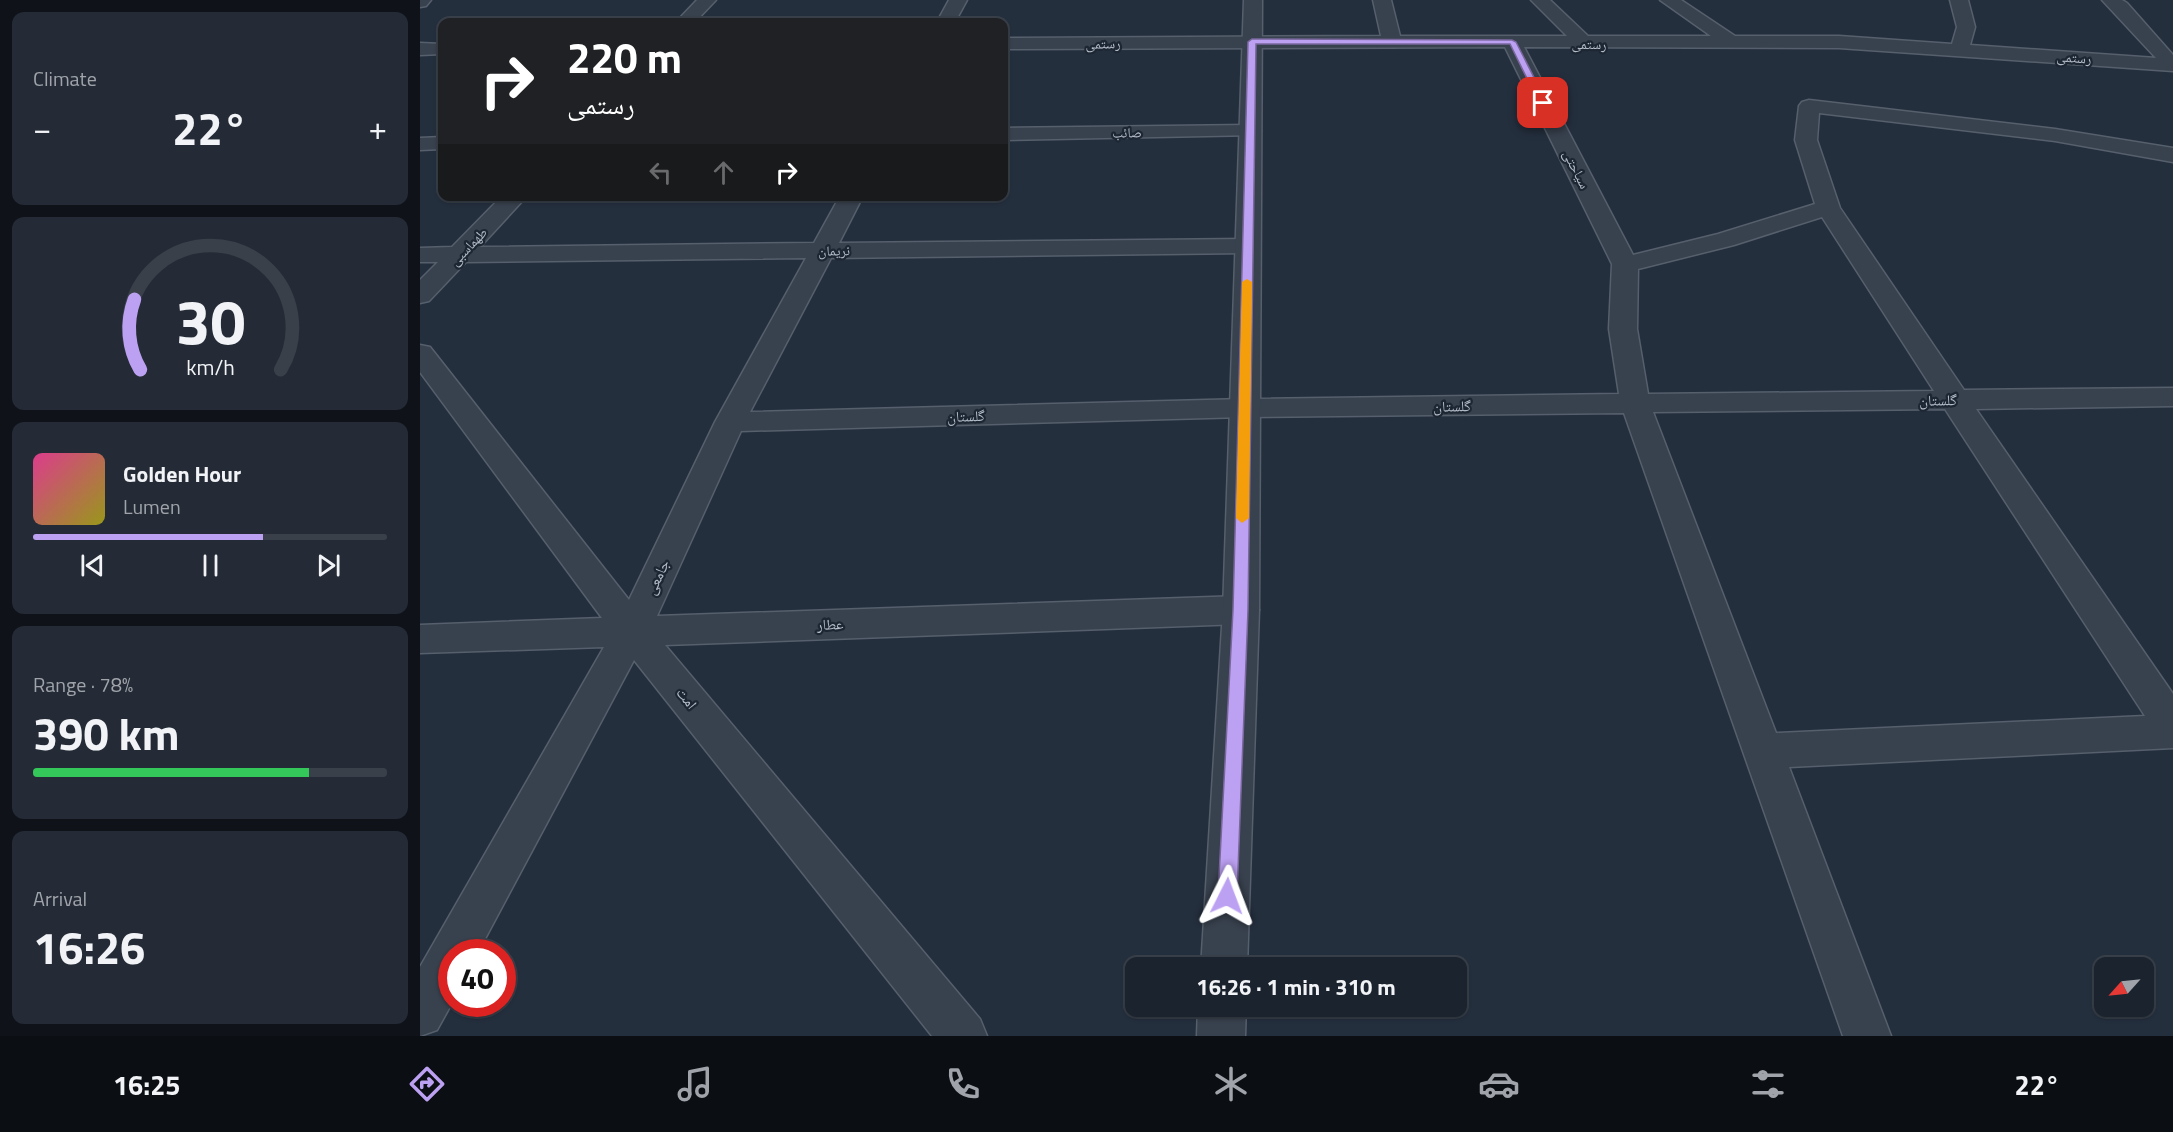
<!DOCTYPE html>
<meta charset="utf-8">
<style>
body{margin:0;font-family:"Titillium Web","Noto Naskh Arabic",sans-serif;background:#242b36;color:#f1f3f6;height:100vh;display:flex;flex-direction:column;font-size:22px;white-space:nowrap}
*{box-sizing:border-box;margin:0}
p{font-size:20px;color:#a0a4aa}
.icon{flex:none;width:33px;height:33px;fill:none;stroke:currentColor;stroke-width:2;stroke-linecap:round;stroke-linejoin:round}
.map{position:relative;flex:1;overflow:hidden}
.sheet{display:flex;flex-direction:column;gap:12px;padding:12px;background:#0f1319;width:420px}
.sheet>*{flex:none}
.banner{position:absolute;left:18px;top:18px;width:570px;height:183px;border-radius:12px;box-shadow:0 2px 4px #0004,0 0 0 2px #39404a;background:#202124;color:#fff;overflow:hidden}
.needle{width:39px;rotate:243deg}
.controls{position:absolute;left:1674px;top:957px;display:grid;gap:12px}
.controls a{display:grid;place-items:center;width:60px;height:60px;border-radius:12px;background:#1b232e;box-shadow:0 2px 4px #0004,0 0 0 2px #39404a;font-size:30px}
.speed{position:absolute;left:18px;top:939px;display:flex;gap:12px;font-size:30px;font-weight:700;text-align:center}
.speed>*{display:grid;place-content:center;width:78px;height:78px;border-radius:50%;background:#1b232e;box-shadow:0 2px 4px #0004,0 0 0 2px #39404a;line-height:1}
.speed .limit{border:9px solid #d22;background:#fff;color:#111}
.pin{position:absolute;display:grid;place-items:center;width:51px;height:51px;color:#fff;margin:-26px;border-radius:12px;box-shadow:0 3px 9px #0006}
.me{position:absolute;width:66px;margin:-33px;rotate:3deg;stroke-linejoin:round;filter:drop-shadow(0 0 4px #0008)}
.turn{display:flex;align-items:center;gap:21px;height:126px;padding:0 30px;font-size:27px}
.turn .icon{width:78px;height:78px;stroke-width:2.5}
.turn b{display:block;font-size:42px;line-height:51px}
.lanes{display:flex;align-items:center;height:57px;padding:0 30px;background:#0003;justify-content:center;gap:30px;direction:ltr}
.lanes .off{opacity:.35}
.big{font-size:45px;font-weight:700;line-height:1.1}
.sheet .tile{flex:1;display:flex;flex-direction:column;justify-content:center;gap:9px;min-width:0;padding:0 21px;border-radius:12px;background:#242b36}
.sheet .dial{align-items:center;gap:0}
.dial svg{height:156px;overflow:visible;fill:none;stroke:#39404a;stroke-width:7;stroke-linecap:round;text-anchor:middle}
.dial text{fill:#f1f3f6;stroke:none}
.song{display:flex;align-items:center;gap:18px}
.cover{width:72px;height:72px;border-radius:9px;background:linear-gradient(135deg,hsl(330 70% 55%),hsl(60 70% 35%))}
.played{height:6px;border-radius:3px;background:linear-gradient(90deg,#bca0f2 65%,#39404a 65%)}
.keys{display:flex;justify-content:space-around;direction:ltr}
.heat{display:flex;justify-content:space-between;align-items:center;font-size:33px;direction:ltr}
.charge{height:9px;border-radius:4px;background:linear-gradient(90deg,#34c759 78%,#39404a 0)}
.trip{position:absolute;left:705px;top:957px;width:342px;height:60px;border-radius:12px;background:#1b232e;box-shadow:0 2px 4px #0004,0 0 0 2px #39404a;font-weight:700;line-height:60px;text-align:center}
.tab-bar{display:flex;height:96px;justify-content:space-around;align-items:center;background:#0b0e12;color:#a0a4aa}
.tab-bar .icon{width:42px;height:42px}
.tab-bar .active{color:#bca0f2}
.tab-bar b{font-size:27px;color:#f1f3f6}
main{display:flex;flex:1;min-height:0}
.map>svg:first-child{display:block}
</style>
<main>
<section class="sheet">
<div class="tile"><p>Climate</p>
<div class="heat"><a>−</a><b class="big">22°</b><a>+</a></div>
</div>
<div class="tile dial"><svg viewBox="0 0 100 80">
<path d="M14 69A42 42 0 1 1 86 69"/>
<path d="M14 69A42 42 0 0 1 11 33" stroke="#bca0f2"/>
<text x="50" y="56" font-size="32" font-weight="700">30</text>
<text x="50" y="72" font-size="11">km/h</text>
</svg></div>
<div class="tile">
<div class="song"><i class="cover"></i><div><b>Golden Hour</b><p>Lumen</p></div></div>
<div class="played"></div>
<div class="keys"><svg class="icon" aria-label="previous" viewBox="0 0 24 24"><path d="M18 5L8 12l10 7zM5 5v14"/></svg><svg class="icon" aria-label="pause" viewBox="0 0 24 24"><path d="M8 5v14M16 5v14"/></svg><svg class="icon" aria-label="next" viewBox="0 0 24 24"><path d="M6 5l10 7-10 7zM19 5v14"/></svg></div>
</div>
<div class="tile"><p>Range · 78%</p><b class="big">390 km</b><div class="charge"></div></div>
<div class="tile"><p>Arrival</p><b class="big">16:26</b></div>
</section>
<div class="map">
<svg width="1753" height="1036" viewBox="0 0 1753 1036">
<rect width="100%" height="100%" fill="#242f3e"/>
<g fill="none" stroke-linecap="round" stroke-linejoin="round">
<g stroke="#565f6c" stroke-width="3">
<g id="minor">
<path d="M0,0H11L6,6L0,7Z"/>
<path d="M277,0H296L275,22H256Z"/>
<path d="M529,0H547L535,22H517Z"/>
<path d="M953,0H971L980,36H1147L1111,0H1130L1168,36H1291L1240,0H1261L1315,36H1419L1532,44L1537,27L1530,0H1548L1555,27L1550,45L1736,58L1682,0H1702L1707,3L1753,55V71L1419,48L1104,47L1213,255L1298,234L1395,204L1375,140L1379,106L1382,102L1389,100L1635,129L1753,148V162L1635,141L1399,113L1397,140L1420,208L1544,390L1753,388V406L1556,409L1753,694V748L1369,767L1471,1036H1423L1204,413L825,417L321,431L237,616L821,596L834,600L839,610L834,620L821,624L245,645L560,1019L567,1036H512L214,660L58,952H32V1003L17,1030L0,1036V967L184,647L0,653V625L182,618L0,372V345L10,347L209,600L295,422L386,258L46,262L9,301L0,303V280L18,262H0V248L32,247L82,196H107L60,247L394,243L420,196H443L419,243L828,239L837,241L840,246L837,251L828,253L411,258L330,412L825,399L1199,394L1189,329L1192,264L1085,47L584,49V38L961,36ZM1402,217L1514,391L1228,394L1217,329L1218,269L1314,245ZM1525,409L1725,716L1356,733L1233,412Z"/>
<path d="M0,43L22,44V54L0,55Z"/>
<path d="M830,125L837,127L841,131L837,135L584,140V128Z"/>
<path d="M22,137V149L0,150V138Z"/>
</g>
</g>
<g stroke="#565f6c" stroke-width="3">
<g id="tertiary">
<path d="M824,0H842L839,610L827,968H781L803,610Z"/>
<path d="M778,1006H826L825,1036H777Z"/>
</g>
</g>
<use href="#minor" fill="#38414e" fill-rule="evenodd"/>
<use href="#tertiary" fill="#38414e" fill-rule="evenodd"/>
</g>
<path fill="#bca0f2" stroke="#7a689d" stroke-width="1.5" d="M832,39L1092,40L1096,42L1127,103L1123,105L1119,103L1090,44H836L828,610L817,896L814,902L807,905L801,902L798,896L813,610L828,42Z"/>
<path fill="#f59e0b" d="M827,279L832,282L829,518L822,523L816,518L822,282Z"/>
<g text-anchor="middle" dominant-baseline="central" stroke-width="4.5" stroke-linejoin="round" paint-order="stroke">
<g font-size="14" fill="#b4bcc9" stroke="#1d2633">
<text transform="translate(683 43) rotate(-1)">رستمی</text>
<text x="1169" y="43">رستمی</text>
<text transform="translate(1654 57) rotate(4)">رستمی</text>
<text transform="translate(707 132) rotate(-1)">صائب</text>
<text transform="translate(1157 169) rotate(63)">سیاحتی</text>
<text transform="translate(48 246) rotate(-46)">طهماسبی</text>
<text transform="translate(414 250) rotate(-1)">نریمان</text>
</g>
<g font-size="15" fill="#b4bcc9" stroke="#1d2633">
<text transform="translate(1518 400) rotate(-1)">گلستان</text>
<text transform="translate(1032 406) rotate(-1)">گلستان</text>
<text transform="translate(546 416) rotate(-2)">گلستان</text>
<text transform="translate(237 577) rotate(-65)">جامعی</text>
<text transform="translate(410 624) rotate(-2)">عطار</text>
<text transform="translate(267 698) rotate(51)">امت</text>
</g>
</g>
</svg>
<div class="controls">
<a><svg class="needle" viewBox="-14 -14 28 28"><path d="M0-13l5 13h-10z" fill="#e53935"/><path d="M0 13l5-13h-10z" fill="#a0a4aa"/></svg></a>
</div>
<div class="speed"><div class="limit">40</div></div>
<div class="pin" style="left:1123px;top:103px;background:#d93025"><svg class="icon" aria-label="arrive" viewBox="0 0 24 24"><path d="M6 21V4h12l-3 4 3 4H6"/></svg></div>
<svg class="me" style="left:807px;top:896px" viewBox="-20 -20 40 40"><path d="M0-17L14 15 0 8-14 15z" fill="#bca0f2" stroke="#fff" stroke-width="4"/></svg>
<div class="trip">16:26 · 1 min · 310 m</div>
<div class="banner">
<div class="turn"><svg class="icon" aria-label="right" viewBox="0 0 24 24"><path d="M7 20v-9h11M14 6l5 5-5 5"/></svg><div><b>220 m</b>رستمی</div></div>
<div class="lanes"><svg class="icon off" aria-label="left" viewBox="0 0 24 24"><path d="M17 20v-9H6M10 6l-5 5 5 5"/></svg><svg class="icon off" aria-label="ahead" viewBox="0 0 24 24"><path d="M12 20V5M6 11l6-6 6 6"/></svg><svg class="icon" aria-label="right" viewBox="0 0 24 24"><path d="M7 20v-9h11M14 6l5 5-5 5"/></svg></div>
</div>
</div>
</main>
<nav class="tab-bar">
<b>16:25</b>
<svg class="icon active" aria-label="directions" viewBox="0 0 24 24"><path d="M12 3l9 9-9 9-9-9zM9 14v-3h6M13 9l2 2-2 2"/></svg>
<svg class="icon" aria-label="music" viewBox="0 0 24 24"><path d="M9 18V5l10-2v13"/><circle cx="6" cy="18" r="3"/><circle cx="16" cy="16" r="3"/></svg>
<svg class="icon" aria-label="phone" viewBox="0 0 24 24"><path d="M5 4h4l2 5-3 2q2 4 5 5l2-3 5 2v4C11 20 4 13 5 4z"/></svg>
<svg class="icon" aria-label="climate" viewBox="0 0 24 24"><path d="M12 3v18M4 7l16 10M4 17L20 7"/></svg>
<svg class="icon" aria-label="car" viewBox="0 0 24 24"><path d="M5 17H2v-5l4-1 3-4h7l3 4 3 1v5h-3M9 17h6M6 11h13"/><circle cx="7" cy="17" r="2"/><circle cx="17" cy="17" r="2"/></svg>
<svg class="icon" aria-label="filters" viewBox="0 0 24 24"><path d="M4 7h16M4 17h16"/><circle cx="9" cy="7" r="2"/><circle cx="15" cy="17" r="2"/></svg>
<b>22°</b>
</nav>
